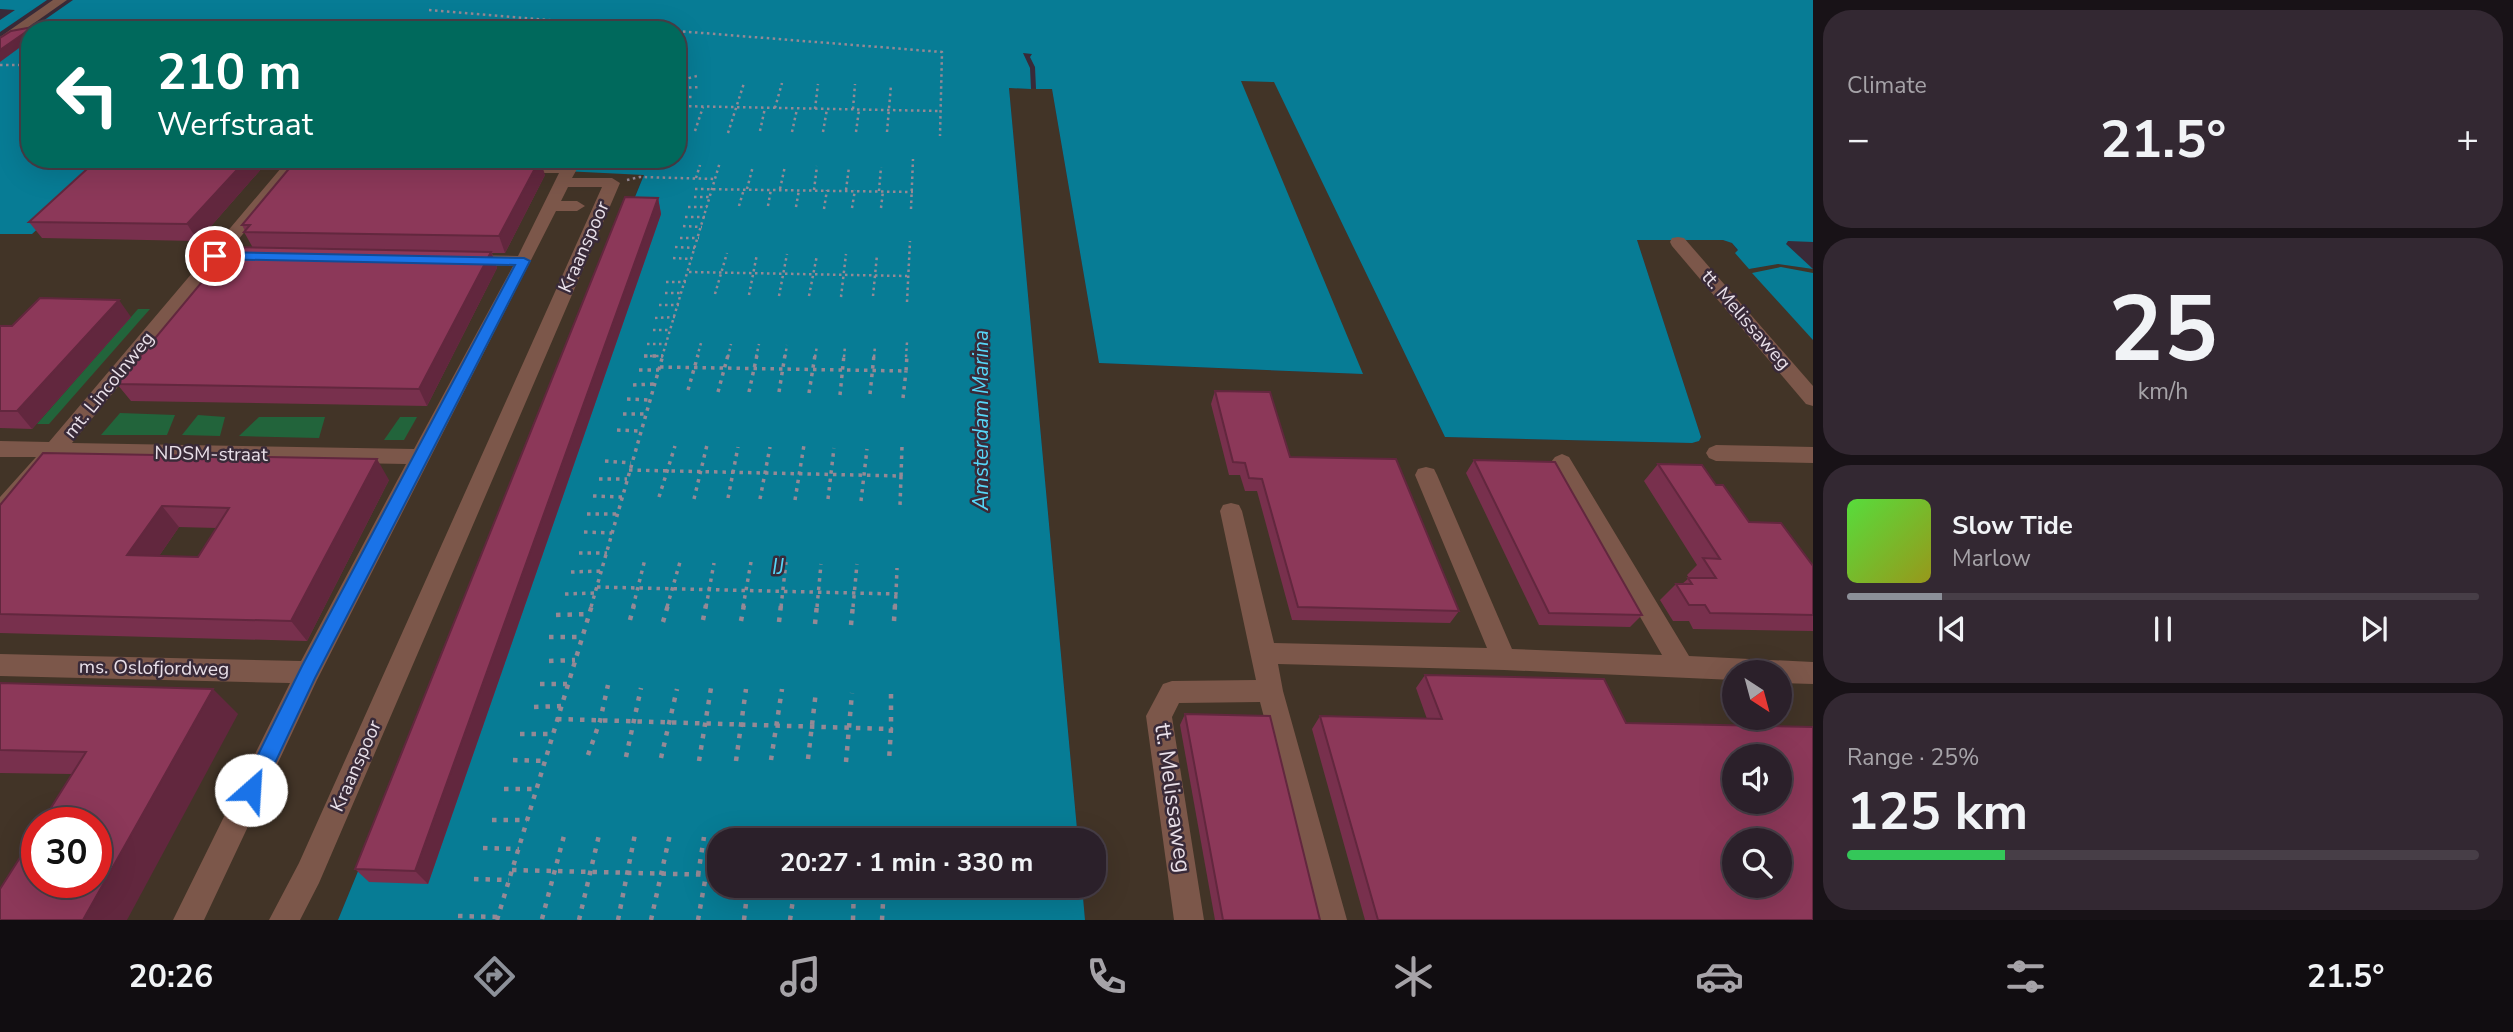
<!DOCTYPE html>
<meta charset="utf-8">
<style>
body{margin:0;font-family:"Nunito Sans",sans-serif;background:#332832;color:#f1f3f6;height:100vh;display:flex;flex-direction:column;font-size:26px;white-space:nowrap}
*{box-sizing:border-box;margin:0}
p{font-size:23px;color:#a6a3a8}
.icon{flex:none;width:38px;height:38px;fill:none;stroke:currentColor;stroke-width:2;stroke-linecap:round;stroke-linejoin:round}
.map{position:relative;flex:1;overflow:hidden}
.panel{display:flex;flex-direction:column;gap:10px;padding:10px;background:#181217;width:700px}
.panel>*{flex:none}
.top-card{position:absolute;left:21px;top:21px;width:665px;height:147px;border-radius:28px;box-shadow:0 7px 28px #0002,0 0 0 2px #473e47;background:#00695c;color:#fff;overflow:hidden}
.needle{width:46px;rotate:144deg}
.fabs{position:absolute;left:1722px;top:660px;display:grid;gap:14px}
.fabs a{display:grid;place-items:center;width:70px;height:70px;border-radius:50%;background:#2b202a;box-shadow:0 7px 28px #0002,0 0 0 2px #473e47;font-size:35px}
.speed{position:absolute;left:21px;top:807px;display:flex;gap:14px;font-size:35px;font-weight:700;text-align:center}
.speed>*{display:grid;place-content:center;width:91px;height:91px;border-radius:50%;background:#2b202a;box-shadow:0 7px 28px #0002,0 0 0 2px #473e47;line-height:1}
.speed .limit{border:10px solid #d22;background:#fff;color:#111}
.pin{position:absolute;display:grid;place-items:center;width:60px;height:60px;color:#fff;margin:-30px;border:4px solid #fff;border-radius:50%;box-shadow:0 2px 7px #0007}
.me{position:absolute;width:77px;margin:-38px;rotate:26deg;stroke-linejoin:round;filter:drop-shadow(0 0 5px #0008)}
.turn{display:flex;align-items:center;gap:24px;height:147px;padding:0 21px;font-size:32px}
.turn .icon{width:91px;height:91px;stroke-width:2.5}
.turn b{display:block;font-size:49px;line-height:60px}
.big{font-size:52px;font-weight:700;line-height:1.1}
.panel .card{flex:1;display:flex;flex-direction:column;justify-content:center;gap:10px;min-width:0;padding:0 24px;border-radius:28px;background:#332832}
.panel .dial{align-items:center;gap:0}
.dial b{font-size:91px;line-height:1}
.song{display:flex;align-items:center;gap:21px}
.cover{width:84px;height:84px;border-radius:10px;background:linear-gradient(135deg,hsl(110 70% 55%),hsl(60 70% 35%))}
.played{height:7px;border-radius:4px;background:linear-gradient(90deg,#8c9099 15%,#473e47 15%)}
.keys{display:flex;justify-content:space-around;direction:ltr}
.heat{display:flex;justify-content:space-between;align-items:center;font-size:38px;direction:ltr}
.charge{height:10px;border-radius:5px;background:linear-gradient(90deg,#34c759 25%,#473e47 0)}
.trip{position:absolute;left:707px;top:828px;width:399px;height:70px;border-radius:28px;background:#2b202a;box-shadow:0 7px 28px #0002,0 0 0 2px #473e47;font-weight:700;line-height:70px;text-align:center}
.tabs{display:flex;height:112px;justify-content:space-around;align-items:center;background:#110d11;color:#a6a3a8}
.tabs .icon{width:49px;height:49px}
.tabs .selected{color:#8c9099}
.tabs b{font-size:32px;color:#f1f3f6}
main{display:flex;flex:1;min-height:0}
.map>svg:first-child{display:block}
</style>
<main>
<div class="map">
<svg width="1813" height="920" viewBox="0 0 1813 920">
<rect width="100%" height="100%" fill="#392a38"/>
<g fill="#423427" fill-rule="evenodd">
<path d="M1240,81H1274L1445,437L1692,443L1699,441L1701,437L1637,240H1723L1732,243L1749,269L1778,264L1813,269V920H1085L1082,886H1094V840H1078L1009,88L1052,89L1099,363L1362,374ZM1734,672H1780V718H1734ZM1734,756H1780V802H1734ZM1734,840H1780V886H1734Z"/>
<path d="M115,159H575L628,173L644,174L338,920H0V234H32ZM37,822H96V882H37Z"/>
</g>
<g fill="#22643b">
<path d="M138,309H150L49,424H37Z"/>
<path d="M120,413L175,415L167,435H101Z"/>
<path d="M198,415L225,417L220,436L182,435Z"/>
<path d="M259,417H325L319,438L239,436Z"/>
<path d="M400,417H417L404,440H384Z"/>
</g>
<g fill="#077c95">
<path d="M0,0H47L0,32V20L15,10L0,9Z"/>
<path d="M73,0H1813V242L1788,241L1786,244L1813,269L1778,264L1749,269L1735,253L1738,250L1732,243L1723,240H1637L1701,437L1699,441L1692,443L1445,437L1274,82L1241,81L1363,374L1099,363L1052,89H1036L1035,67L1030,57L1032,54L1023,53L1030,68L1031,89L1009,88L1078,840H719V886H1082L1085,920H338L644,175L320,159H677V30H30Z"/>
<path d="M30,30V159H115L32,234H0V51Z"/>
<path d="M1781,267L1813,273V340L1752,273Z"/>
</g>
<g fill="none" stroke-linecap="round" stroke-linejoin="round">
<g stroke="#958995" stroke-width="2.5" stroke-dasharray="2.5 3.5" stroke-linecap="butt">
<path d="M429,10L666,30"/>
<path d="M677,31L942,52L940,136"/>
<path d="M0,65H22"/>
<path d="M677,71L684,67"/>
<path d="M677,81L697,76"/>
<path d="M677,88L701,87"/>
<path d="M677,97H695"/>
<path d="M677,106L940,111"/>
<path d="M775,108L782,83"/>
<path d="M815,109L818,84"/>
<path d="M853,109L855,84"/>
<path d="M695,131L703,107"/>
<path d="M760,131L765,108"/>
<path d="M792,132L797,109"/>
<path d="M823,132L827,109"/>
<path d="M856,132L859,110"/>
<path d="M887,132L891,85"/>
<path d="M728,133L744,83"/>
<path d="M696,178L700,165"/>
<path d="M627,180L640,177L716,179"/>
<path d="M695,189L913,192"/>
<path d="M747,189L753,166"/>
<path d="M780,189L785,166"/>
<path d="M814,190L817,166"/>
<path d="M846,190L849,167"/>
<path d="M879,191L881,167"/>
<path d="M694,197H710"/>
<path d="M739,206L744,189"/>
<path d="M768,206L771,189"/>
<path d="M688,207H707"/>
<path d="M796,207L799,190"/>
<path d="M852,208L855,190"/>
<path d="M881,208L883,191"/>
<path d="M824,209L827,190"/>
<path d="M911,209L913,159"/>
<path d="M685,217H705"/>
<path d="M683,226L702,227"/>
<path d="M680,238H699"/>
<path d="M675,247L695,248"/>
<path d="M673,258L692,259"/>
<path d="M689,272L907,276"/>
<path d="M666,282H686"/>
<path d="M665,293H682"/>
<path d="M715,294L727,253"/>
<path d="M749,295L757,254"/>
<path d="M779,296L787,254"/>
<path d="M809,296L817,255"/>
<path d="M873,296L877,255"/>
<path d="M841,297L846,254"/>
<path d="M907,302L910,241"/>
<path d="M659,305H679"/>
<path d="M655,318L675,317"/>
<path d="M653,330H671"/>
<path d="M647,344H667"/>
<path d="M644,356H663"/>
<path d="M662,357L720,162"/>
<path d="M697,357L701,343"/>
<path d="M728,357L731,344"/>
<path d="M756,357L759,344"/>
<path d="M785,357L787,345"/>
<path d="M815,357L817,346"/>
<path d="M844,357L845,346"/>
<path d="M874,357L875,346"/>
<path d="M906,357L907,342"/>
</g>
<g stroke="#958995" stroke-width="3.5" stroke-dasharray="3.5 5" stroke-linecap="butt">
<path d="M644,356H663"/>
<path d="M660,367L906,371L907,355"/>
<path d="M639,370H659"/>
<path d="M633,385L655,384"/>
<path d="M688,390L698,355"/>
<path d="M718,392L728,355"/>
<path d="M749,392L757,355"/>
<path d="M779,392L785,355"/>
<path d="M809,393L815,355"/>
<path d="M870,394L874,355"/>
<path d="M840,395L844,355"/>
<path d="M903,398L906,371"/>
<path d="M627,399L650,400"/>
<path d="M623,414H646"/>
<path d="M617,430L640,431"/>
<path d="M605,461L631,463"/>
<path d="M629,470L901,476L900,506"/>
<path d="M901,476L902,446"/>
<path d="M599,479H627"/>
<path d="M593,496L622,497"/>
<path d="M659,497L675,446"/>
<path d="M728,498L738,447"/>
<path d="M694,499L707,445"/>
<path d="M760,499L770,447"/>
<path d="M828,499L834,448"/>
<path d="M795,500L804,445"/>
<path d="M861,501L867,449"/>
<path d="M587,514H617"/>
<path d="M584,532L612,533"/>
<path d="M579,553H607"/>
<path d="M571,572L602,571"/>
<path d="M597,587L896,594L897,568"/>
<path d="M565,594L596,593"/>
<path d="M591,607L663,355"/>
<path d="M633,607L645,559"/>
<path d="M667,607L680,562"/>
<path d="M706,607L714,563"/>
<path d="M743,607L751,562"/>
<path d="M781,607L786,562"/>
<path d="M817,607L821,564"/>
<path d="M853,607L857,564"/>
<path d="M895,607L896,594"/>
</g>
<g stroke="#958995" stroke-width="4.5" stroke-dasharray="4.5 7" stroke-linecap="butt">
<path d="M556,615L589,614"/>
<path d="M630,620L634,605"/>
<path d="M703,620L706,605"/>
<path d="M741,621L744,605"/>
<path d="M894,621L895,605"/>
<path d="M663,622L668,605"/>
<path d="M779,622L781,605"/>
<path d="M815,624L817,605"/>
<path d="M851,625L853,605"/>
<path d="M549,637H582"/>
<path d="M549,661L575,660"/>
<path d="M540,684H567"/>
<path d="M891,694V729"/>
<path d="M534,707L561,706"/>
<path d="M557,719L891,729L889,761"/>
<path d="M520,734H552"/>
<path d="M588,755L600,721L608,685"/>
<path d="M626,757L641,688"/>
<path d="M661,758L677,689"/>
<path d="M808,759L816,691"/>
<path d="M513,760L545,761"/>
<path d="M771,760L782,689"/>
<path d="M699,761L711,688"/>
<path d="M736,761L746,689"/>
<path d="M846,762L852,693"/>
<path d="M504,789H536"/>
<path d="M492,820H527"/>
<path d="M844,835V840"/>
<path d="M774,837V840"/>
<path d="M810,840L811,837"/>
<path d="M483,848L519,849"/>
<path d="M512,870L719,875"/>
<path d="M698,875L704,837"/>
<path d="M474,879L509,880"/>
<path d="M458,916L498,917"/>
<path d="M542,919L565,832"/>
<path d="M497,920L592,605"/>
<path d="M579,920L599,835"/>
<path d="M618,920L635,834"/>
<path d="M651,920L670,834"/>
<path d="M698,920L706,875"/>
<path d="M744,920L748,886"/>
<path d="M790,920L795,886"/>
<path d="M853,920L854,886"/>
<path d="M882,920L884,886"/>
</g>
<g fill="#7c574a" fill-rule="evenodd">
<path d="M53,0H67L0,47V37Z"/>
<path d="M292,159H322L330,164L322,169H296L72,443L414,449L513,266L466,265L457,260L466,255L518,256L559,173H515L510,171L507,168L510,165L569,164L577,169L572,178H612L620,183L319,883L300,920H269L299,863L602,187H568L561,201H577L585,206L577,211H556L317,680L204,920H173L290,683L0,676V654L301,661L406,464L60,458L8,517L0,519V497L36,457H0V441L49,442L287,161Z"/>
<path d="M1678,237L1684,238L1813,386V406L1806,404L1672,246L1670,242L1672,238Z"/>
<path d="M1716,445L1813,447V463L1716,461L1709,458L1706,453L1709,448Z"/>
<path d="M1562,454L1569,457L1689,656L1813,662V684L1780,683V672H1734V680L1504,670L1278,664L1283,691L1347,920H1317L1260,702L1179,703L1172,717L1204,920H1174L1146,716L1163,684L1172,681L1256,680L1220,511L1223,505L1231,503L1239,505L1242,511L1274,643L1487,648L1415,475L1418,469L1426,467L1434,469L1437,475L1512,649L1662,655L1551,462L1555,457Z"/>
</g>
</g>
<g fill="#78304d" fill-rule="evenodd">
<path d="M98,159H258L262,168L198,241L42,238L29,222Z"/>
<path d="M545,175L505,253H492L497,268L427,406L131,401L117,384L253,248L244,232L245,231L242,225Z"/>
<path d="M658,198L661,214L428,884L369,882L355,869Z"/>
<path d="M131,317L32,429L0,428V326H12Z"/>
<path d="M1215,391L1290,457L1459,611L1450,623L1292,620L1257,491H1245L1240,475H1229L1211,404Z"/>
<path d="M1474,460L1642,615L1630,627L1539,625L1466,473Z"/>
<path d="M1658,464L1716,485L1749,522L1813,566V631L1693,629L1689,621H1673L1660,600L1676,584H1682L1689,578L1687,575L1697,565L1644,481Z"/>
<path d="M389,480L307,641L0,633V505ZM179,527L217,528L198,557L159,556Z"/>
<path d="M1425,675L1626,723L1813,920H1365L1312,729L1320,716L1427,719L1416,688Z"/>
<path d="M0,683L238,714L72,774L0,773Z"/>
<path d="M1185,714L1320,920H1215L1180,725Z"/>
</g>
<g fill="#62273e">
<path d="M33,27L35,30H30V40L0,62V50Z"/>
<path d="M247,159H258L262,168L198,241L187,224Z"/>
<path d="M540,159L545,175L505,253L499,236Z"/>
<path d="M658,198L661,214L428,884L415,871Z"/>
<path d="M491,252L497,268L427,406L419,389Z"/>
<path d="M119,300L131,317L32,429L17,411Z"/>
<path d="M377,459L389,480L307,641L291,621Z"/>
<path d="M162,506L179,527L146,575L127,555Z"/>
<path d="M213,689L238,714L127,920H83Z"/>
</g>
<g fill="#8c3859" stroke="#62273e" stroke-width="2" fill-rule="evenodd">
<path d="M33,27L0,50V38L11,31Z"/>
<path d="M98,159H247L187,224L29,222Z"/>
<path d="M297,159H540L499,236L244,232L250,225H242Z"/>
<path d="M625,197L658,198L415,871L355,869Z"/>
<path d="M231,247L491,252L419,389L117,384Z"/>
<path d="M40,298L119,300L17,411H0V326H12Z"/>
<path d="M1215,391L1270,392L1290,457L1396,459L1459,611L1298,607L1262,479L1249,478L1245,463L1233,462Z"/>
<path d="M43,453L377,459L291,621L0,614V505ZM162,506L229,508L198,557L127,555Z"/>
<path d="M1474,460L1555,462L1642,615L1549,613Z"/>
<path d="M1658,464L1702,465L1716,485H1723L1749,522L1781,523L1813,566V615L1710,613L1705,605H1689L1676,584H1692L1688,578H1716L1703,558L1720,559Z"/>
<path d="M1425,675L1604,679L1626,723L1813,727V920H1378L1320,716L1442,719ZM1734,756H1780V802H1734ZM1734,840H1780V886H1734Z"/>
<path d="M0,683L213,689L83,920H0V889L37,831V882H96V822H42L86,752L0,750Z"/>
<path d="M1185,714L1270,716L1320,920H1223Z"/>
</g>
<path fill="#1a73e8" stroke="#114b97" stroke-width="2" d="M215,252L524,258L530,261L315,678L259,797L251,800L244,797L241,790L244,783L302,666L515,265L210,259V253Z"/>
<g text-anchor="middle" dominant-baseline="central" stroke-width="5" stroke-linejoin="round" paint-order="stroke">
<g font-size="19" fill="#e9e0e9" stroke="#392a38">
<text transform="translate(584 247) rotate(-66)">Kraanspoor</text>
<text transform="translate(1746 320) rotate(49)">tt. Melissaweg</text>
<text transform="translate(109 385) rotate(-51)">mt. Lincolnweg</text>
<text transform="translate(211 454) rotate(1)">NDSM-straat</text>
<text transform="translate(154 668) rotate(1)">ms. Oslofjordweg</text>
<text transform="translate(356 766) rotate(-66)">Kraanspoor</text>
</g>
<g font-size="21" font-style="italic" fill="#57d6f8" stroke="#392a38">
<text transform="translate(981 420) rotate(-90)">Amsterdam Marina</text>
<text x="778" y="567">IJ</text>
</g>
<g font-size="23" fill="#e9e0e9" stroke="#392a38">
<text transform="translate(1173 798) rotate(82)">tt. Melissaweg</text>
</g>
</g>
</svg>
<div class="fabs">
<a><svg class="needle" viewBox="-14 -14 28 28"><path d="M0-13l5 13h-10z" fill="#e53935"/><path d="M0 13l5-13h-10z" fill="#a6a3a8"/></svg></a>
<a><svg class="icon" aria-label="sound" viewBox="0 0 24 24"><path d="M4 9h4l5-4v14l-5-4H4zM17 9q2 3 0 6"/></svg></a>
<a><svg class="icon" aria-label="search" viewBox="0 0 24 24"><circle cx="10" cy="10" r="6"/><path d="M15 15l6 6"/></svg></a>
</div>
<div class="speed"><div class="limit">30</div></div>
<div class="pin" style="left:215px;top:256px;background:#d93025"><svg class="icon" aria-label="arrive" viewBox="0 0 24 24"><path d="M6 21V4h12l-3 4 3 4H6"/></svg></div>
<svg class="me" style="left:251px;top:790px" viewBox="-20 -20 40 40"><circle r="19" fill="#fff"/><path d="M0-13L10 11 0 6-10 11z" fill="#1a73e8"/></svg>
<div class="trip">20:27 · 1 min · 330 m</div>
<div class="top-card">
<div class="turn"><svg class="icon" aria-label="left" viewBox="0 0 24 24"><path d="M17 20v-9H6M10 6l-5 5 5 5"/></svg><div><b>210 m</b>Werfstraat</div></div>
</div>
</div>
<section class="panel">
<div class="card"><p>Climate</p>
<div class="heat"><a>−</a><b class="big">21.5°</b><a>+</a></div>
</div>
<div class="card dial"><b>25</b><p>km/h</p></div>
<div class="card">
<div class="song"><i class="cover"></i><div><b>Slow Tide</b><p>Marlow</p></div></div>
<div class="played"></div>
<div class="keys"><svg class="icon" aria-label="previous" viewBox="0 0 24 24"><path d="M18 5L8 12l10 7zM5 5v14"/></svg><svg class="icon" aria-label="pause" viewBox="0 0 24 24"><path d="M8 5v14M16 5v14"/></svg><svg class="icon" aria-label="next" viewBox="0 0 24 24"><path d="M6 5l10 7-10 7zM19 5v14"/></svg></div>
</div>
<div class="card"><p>Range · 25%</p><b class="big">125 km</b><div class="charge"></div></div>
</section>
</main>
<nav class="tabs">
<b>20:26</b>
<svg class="icon selected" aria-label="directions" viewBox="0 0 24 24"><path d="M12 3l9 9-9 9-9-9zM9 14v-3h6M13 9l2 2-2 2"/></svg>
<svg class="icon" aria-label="music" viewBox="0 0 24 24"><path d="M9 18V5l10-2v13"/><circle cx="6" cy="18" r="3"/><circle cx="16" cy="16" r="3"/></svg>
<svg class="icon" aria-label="phone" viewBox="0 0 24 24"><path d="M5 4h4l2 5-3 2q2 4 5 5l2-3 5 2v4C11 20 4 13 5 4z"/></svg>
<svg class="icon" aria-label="climate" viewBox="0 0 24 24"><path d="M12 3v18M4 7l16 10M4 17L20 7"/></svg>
<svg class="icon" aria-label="car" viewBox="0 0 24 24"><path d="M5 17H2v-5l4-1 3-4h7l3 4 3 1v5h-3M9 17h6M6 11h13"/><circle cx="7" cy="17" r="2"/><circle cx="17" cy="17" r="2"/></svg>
<svg class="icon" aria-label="filters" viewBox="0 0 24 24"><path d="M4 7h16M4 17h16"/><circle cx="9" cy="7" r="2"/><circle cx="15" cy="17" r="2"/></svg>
<b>21.5°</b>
</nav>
